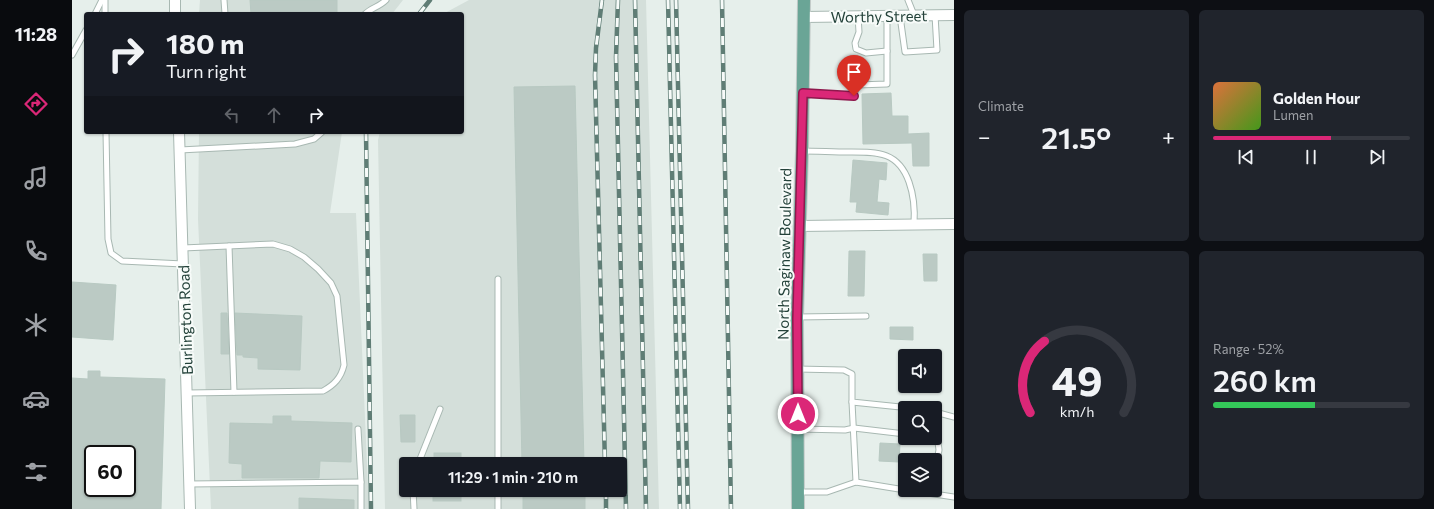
<!DOCTYPE html>
<meta charset="utf-8">
<style>
body{margin:0;font-family:Commissioner,sans-serif;background:#20242c;color:#f1f3f6;height:100vh;display:flex;flex-direction:column;font-size:15px;white-space:nowrap}
*{box-sizing:border-box;margin:0}
p{font-size:13px;color:#9ea1a6}
.icon{flex:none;width:22px;height:22px;fill:none;stroke:currentColor;stroke-width:2;stroke-linecap:round;stroke-linejoin:round}
.map{position:relative;flex:1;overflow:hidden}
.sheet{display:flex;flex-direction:column;gap:10px;padding:10px;background:#0d0f14;width:480px}
.sheet>*{flex:none}
.guide{position:absolute;left:12px;top:12px;width:380px;height:122px;border-radius:4px;box-shadow:0 1px 3px #0004;background:#171b24;color:#f1f3f6;overflow:hidden}
.fabs{position:absolute;left:826px;top:349px;display:grid;gap:8px}
.fabs a{display:grid;place-items:center;width:44px;height:44px;border-radius:4px;background:#171b24;box-shadow:0 1px 3px #0004;font-size:20px}
.speed{position:absolute;left:12px;top:445px;display:flex;gap:8px;font-size:20px;font-weight:700;text-align:center}
.speed>*{display:grid;place-content:center;width:52px;height:52px;border-radius:50%;background:#171b24;box-shadow:0 1px 3px #0004;line-height:1}
.speed .limit{border:2px solid #111;border-radius:6px;background:#fff;color:#111}
.pin{position:absolute;display:grid;place-items:center;width:34px;height:34px;color:#fff;margin:-41px -17px;border-radius:50% 50% 50% 0;rotate:-45deg;box-shadow:0 0 4px #0007}
.pin .icon{rotate:45deg}
.me{position:absolute;width:44px;margin:-22px;rotate:0deg;stroke-linejoin:round;filter:drop-shadow(0 0 3px #0008)}
.turn{display:flex;align-items:center;gap:14px;height:84px;padding:0 16px;font-size:18px}
.turn .icon{width:52px;height:52px;stroke-width:2.5}
.turn b{display:block;font-size:28px;line-height:34px}
.lanes{display:flex;align-items:center;height:38px;padding:0 16px;background:#0003;justify-content:center;gap:20px;direction:ltr}
.lanes .off{opacity:.35}
.big{font-size:30px;font-weight:600;line-height:1.1}
.sheet .card{flex:1;display:flex;flex-direction:column;justify-content:center;gap:6px;min-width:0;padding:0 14px;border-radius:6px;background:#20242c}
.sheet .dial{align-items:center;gap:0}
.dial svg{height:104px;overflow:visible;fill:none;stroke:#363941;stroke-width:7;stroke-linecap:round;text-anchor:middle}
.dial text{fill:#f1f3f6;stroke:none}
.song{display:flex;align-items:center;gap:12px}
.cover{width:48px;height:48px;border-radius:6px;background:linear-gradient(135deg,hsl(20 70% 55%),hsl(100 70% 35%))}
.played{height:4px;border-radius:2px;background:linear-gradient(90deg,#db2777 60%,#363941 60%)}
.keys{display:flex;justify-content:space-around;direction:ltr}
.heat{display:flex;justify-content:space-between;align-items:center;font-size:22px;direction:ltr}
.charge{height:6px;border-radius:3px;background:linear-gradient(90deg,#34c759 52%,#363941 0)}
.sheet .tiles{flex:1;display:grid;gap:10px;grid-template-columns:repeat(2,1fr)}
.trip{position:absolute;left:327px;top:457px;width:228px;height:40px;border-radius:4px;background:#171b24;box-shadow:0 1px 3px #0004;font-weight:600;line-height:40px;text-align:center}
main{display:flex;flex:1;min-height:0}
.tabs{display:flex;flex-direction:column;width:72px;justify-content:space-around;align-items:center;background:#090b0e;color:#9ea1a6}
.tabs .icon{width:28px;height:28px}
.tabs .selected{color:#db2777}
.tabs b{font-size:18px;color:#f1f3f6}
.map>svg:first-child{display:block}
</style>
<main>
<nav class="tabs">
<b>11:28</b>
<svg class="icon selected" aria-label="directions" viewBox="0 0 24 24"><path d="M12 3l9 9-9 9-9-9zM9 14v-3h6M13 9l2 2-2 2"/></svg>
<svg class="icon" aria-label="music" viewBox="0 0 24 24"><path d="M9 18V5l10-2v13"/><circle cx="6" cy="18" r="3"/><circle cx="16" cy="16" r="3"/></svg>
<svg class="icon" aria-label="phone" viewBox="0 0 24 24"><path d="M5 4h4l2 5-3 2q2 4 5 5l2-3 5 2v4C11 20 4 13 5 4z"/></svg>
<svg class="icon" aria-label="climate" viewBox="0 0 24 24"><path d="M12 3v18M4 7l16 10M4 17L20 7"/></svg>
<svg class="icon" aria-label="car" viewBox="0 0 24 24"><path d="M5 17H2v-5l4-1 3-4h7l3 4 3 1v5h-3M9 17h6M6 11h13"/><circle cx="7" cy="17" r="2"/><circle cx="17" cy="17" r="2"/></svg>
<svg class="icon" aria-label="filters" viewBox="0 0 24 24"><path d="M4 7h16M4 17h16"/><circle cx="9" cy="7" r="2"/><circle cx="15" cy="17" r="2"/></svg>
</nav>
<div class="map">
<svg width="882" height="509" viewBox="0 0 882 509">
<rect width="100%" height="100%" fill="#e6efeb"/>
<g fill="#d4dfda" fill-rule="evenodd">
<path d="M128,0H331L320,14H127Z"/>
<path d="M397,0H574L587,509H313L306,140L308,132H390V14H371ZM334,464H548V490H334Z"/>
<path d="M127,132H270L258,213H284L297,509H139L126,219Z"/>
</g>
<g fill="#bbcac4" stroke="#b8c9c2" fill-rule="evenodd">
<path d="M178,0H265V14H179Z"/>
<path d="M503,86L512,464H450L442,87Z"/>
<path d="M819,93L820,116H836V134L857,133V166H841L840,143L791,144L790,94Z"/>
<path d="M781,160L815,163L814,180L807,179L805,202L817,203L816,215L784,212L785,202H778Z"/>
<path d="M777,251H793L792,296H776Z"/>
<path d="M851,254H865V281H852Z"/>
<path d="M0,282L44,285L41,340L0,337Z"/>
<path d="M149,313H155L157,354H149Z"/>
<path d="M163,313L230,316L228,370L186,369V358L171,357V355H165Z"/>
<path d="M818,327H841V340L818,339Z"/>
<path d="M16,371H28V377L93,379L89,509H0V378L16,379ZM21,454H55V488H21Z"/>
<path d="M328,415H343V442H329Z"/>
<path d="M201,416H219V421L280,423L279,462L248,461L247,478H170V464L157,463L158,423L201,424Z"/>
<path d="M808,443L828,444L827,462L807,461Z"/>
<rect x="362" y="453" width="27" height="11"/>
<rect x="361" y="490" width="28" height="11"/>
<rect x="451" y="490" width="62" height="19"/>
<path d="M227,498L282,500V509H227Z"/>
</g>
<g fill="none" stroke-linecap="round" stroke-linejoin="round">
<g stroke="#a8b8b2" stroke-width="7">
<g id="lane">
<path d="M33,0V14"/>
<path d="M152,0L153,14"/>
<path d="M836,0L842,15"/>
<path d="M23,14L30,0"/>
<path d="M293,14C299,8 307,7 314,0"/>
<path d="M786,16L787,32L783,43L784,49L794,53L815,51"/>
<path d="M828,16L833,52L865,50L863,15"/>
<path d="M0,55L14,30"/>
<path d="M731,93L782,96L785,85L815,84V16"/>
<path d="M34,132L36,239L39,253L50,261L111,264"/>
<path d="M108,150L223,144L242,139L250,132"/>
<path d="M730,151C746,151 761,152 777,152C805,152 826,151 837,182C842,196 843,209 842,224"/>
<path d="M157,246L162,392"/>
<path d="M111,248L201,244L218,249L232,257L246,269L259,283L265,296L272,365C269,378 262,385 251,391L115,393"/>
<path d="M725,317L794,316"/>
<path d="M725,369L772,370L780,374V402L838,408"/>
<path d="M780,402L784,482"/>
<path d="M863,412L882,417"/>
<path d="M286,429L289,482"/>
<path d="M726,429L773,430L782,428L833,434"/>
<path d="M860,438L866,442L867,450L863,471"/>
<path d="M346,464L368,409"/>
<path d="M426,464V279"/>
<path d="M117,484L289,482V509"/>
<path d="M341,490L342,509"/>
<path d="M836,490L882,497"/>
<path d="M726,492H755L784,482L833,490"/>
<path d="M426,509V490"/>
</g>
</g>
<g stroke="#a8b8b2" stroke-width="12">
<g id="street">
<path d="M103,0V14"/>
<path d="M732,17L882,15"/>
<path d="M107,132L118,509"/>
<path d="M728,226L882,224"/>
</g>
</g>
<g stroke="#c2cac8" stroke-width="14">
<path id="primary" d="M726,509L725,317L730,151L732,0"/>
</g>
<use href="#lane" stroke="#fff" stroke-width="5"/>
<use href="#street" stroke="#fff" stroke-width="10"/>
<use href="#primary" stroke="#6aa596" stroke-width="12"/>
<g stroke="#5f7d75" stroke-width="4.5">
<g id="rail">
<path d="M530,0L524,48L523,75L533,464"/>
<path d="M546,0L544,57L554,509"/>
<path d="M563,0L574,509"/>
<path d="M596,0L608,509"/>
<path d="M604,0L616,509"/>
<path d="M650,0L659,509"/>
<path d="M347,14L358,0"/>
<path d="M294,132L299,509"/>
<path d="M534,490V509"/>
</g>
</g>
<use href="#rail" stroke="#f7fbf9" stroke-width="3" stroke-dasharray="9" stroke-linecap="butt"/>
</g>
<g fill="none" stroke-linecap="round" stroke-linejoin="round">
<g stroke="#8e194d" stroke-width="10">
<path id="route" d="M726,414L725,318L731,93L782,96"/>
</g>
<use href="#route" stroke="#db2777" stroke-width="7"/>
</g>
<g text-anchor="middle" dominant-baseline="central" stroke-width="4" stroke-linejoin="round" paint-order="stroke">
<g font-size="15" fill="#24423a" stroke="#f7fbf9">
<text transform="translate(807 16) rotate(-1)">Worthy Street</text>
<text transform="translate(712 254) rotate(-89)">North Saginaw Boulevard</text>
<text transform="translate(113 320) rotate(-92)">Burlington Road</text>
</g>
</g>
</svg>
<div class="fabs">
<a><svg class="icon" aria-label="sound" viewBox="0 0 24 24"><path d="M4 9h4l5-4v14l-5-4H4zM17 9q2 3 0 6"/></svg></a>
<a><svg class="icon" aria-label="search" viewBox="0 0 24 24"><circle cx="10" cy="10" r="6"/><path d="M15 15l6 6"/></svg></a>
<a><svg class="icon" aria-label="layers" viewBox="0 0 24 24"><path d="M12 4l9 5-9 5-9-5zM3 14l9 5 9-5"/></svg></a>
</div>
<div class="speed"><div class="limit">60</div></div>
<div class="pin" style="left:782px;top:96px;background:#d93025"><svg class="icon" aria-label="arrive" viewBox="0 0 24 24"><path d="M6 21V4h12l-3 4 3 4H6"/></svg></div>
<svg class="me" style="left:726px;top:414px" viewBox="-20 -20 40 40"><circle r="17" fill="#db2777" stroke="#fff" stroke-width="3"/><path d="M0-11L8 9 0 5-8 9z" fill="#fff"/></svg>
<div class="trip">11:29 · 1 min · 210 m</div>
<div class="guide">
<div class="turn"><svg class="icon" aria-label="right" viewBox="0 0 24 24"><path d="M7 20v-9h11M14 6l5 5-5 5"/></svg><div><b>180 m</b>Turn right</div></div>
<div class="lanes"><svg class="icon off" aria-label="left" viewBox="0 0 24 24"><path d="M17 20v-9H6M10 6l-5 5 5 5"/></svg><svg class="icon off" aria-label="ahead" viewBox="0 0 24 24"><path d="M12 20V5M6 11l6-6 6 6"/></svg><svg class="icon" aria-label="right" viewBox="0 0 24 24"><path d="M7 20v-9h11M14 6l5 5-5 5"/></svg></div>
</div>
</div>
<section class="sheet">
<div class="tiles">
<div class="card"><p>Climate</p>
<div class="heat"><a>−</a><b class="big">21.5°</b><a>+</a></div>
</div>
<div class="card">
<div class="song"><i class="cover"></i><div><b>Golden Hour</b><p>Lumen</p></div></div>
<div class="played"></div>
<div class="keys"><svg class="icon" aria-label="previous" viewBox="0 0 24 24"><path d="M18 5L8 12l10 7zM5 5v14"/></svg><svg class="icon" aria-label="pause" viewBox="0 0 24 24"><path d="M8 5v14M16 5v14"/></svg><svg class="icon" aria-label="next" viewBox="0 0 24 24"><path d="M6 5l10 7-10 7zM19 5v14"/></svg></div>
</div>
<div class="card dial"><svg viewBox="0 0 100 80">
<path d="M14 69A42 42 0 1 1 86 69"/>
<path d="M14 69A42 42 0 0 1 25 14" stroke="#db2777"/>
<text x="50" y="56" font-size="32" font-weight="700">49</text>
<text x="50" y="72" font-size="11">km/h</text>
</svg></div>
<div class="card"><p>Range · 52%</p><b class="big">260 km</b><div class="charge"></div></div>
</div>
</section>
</main>
